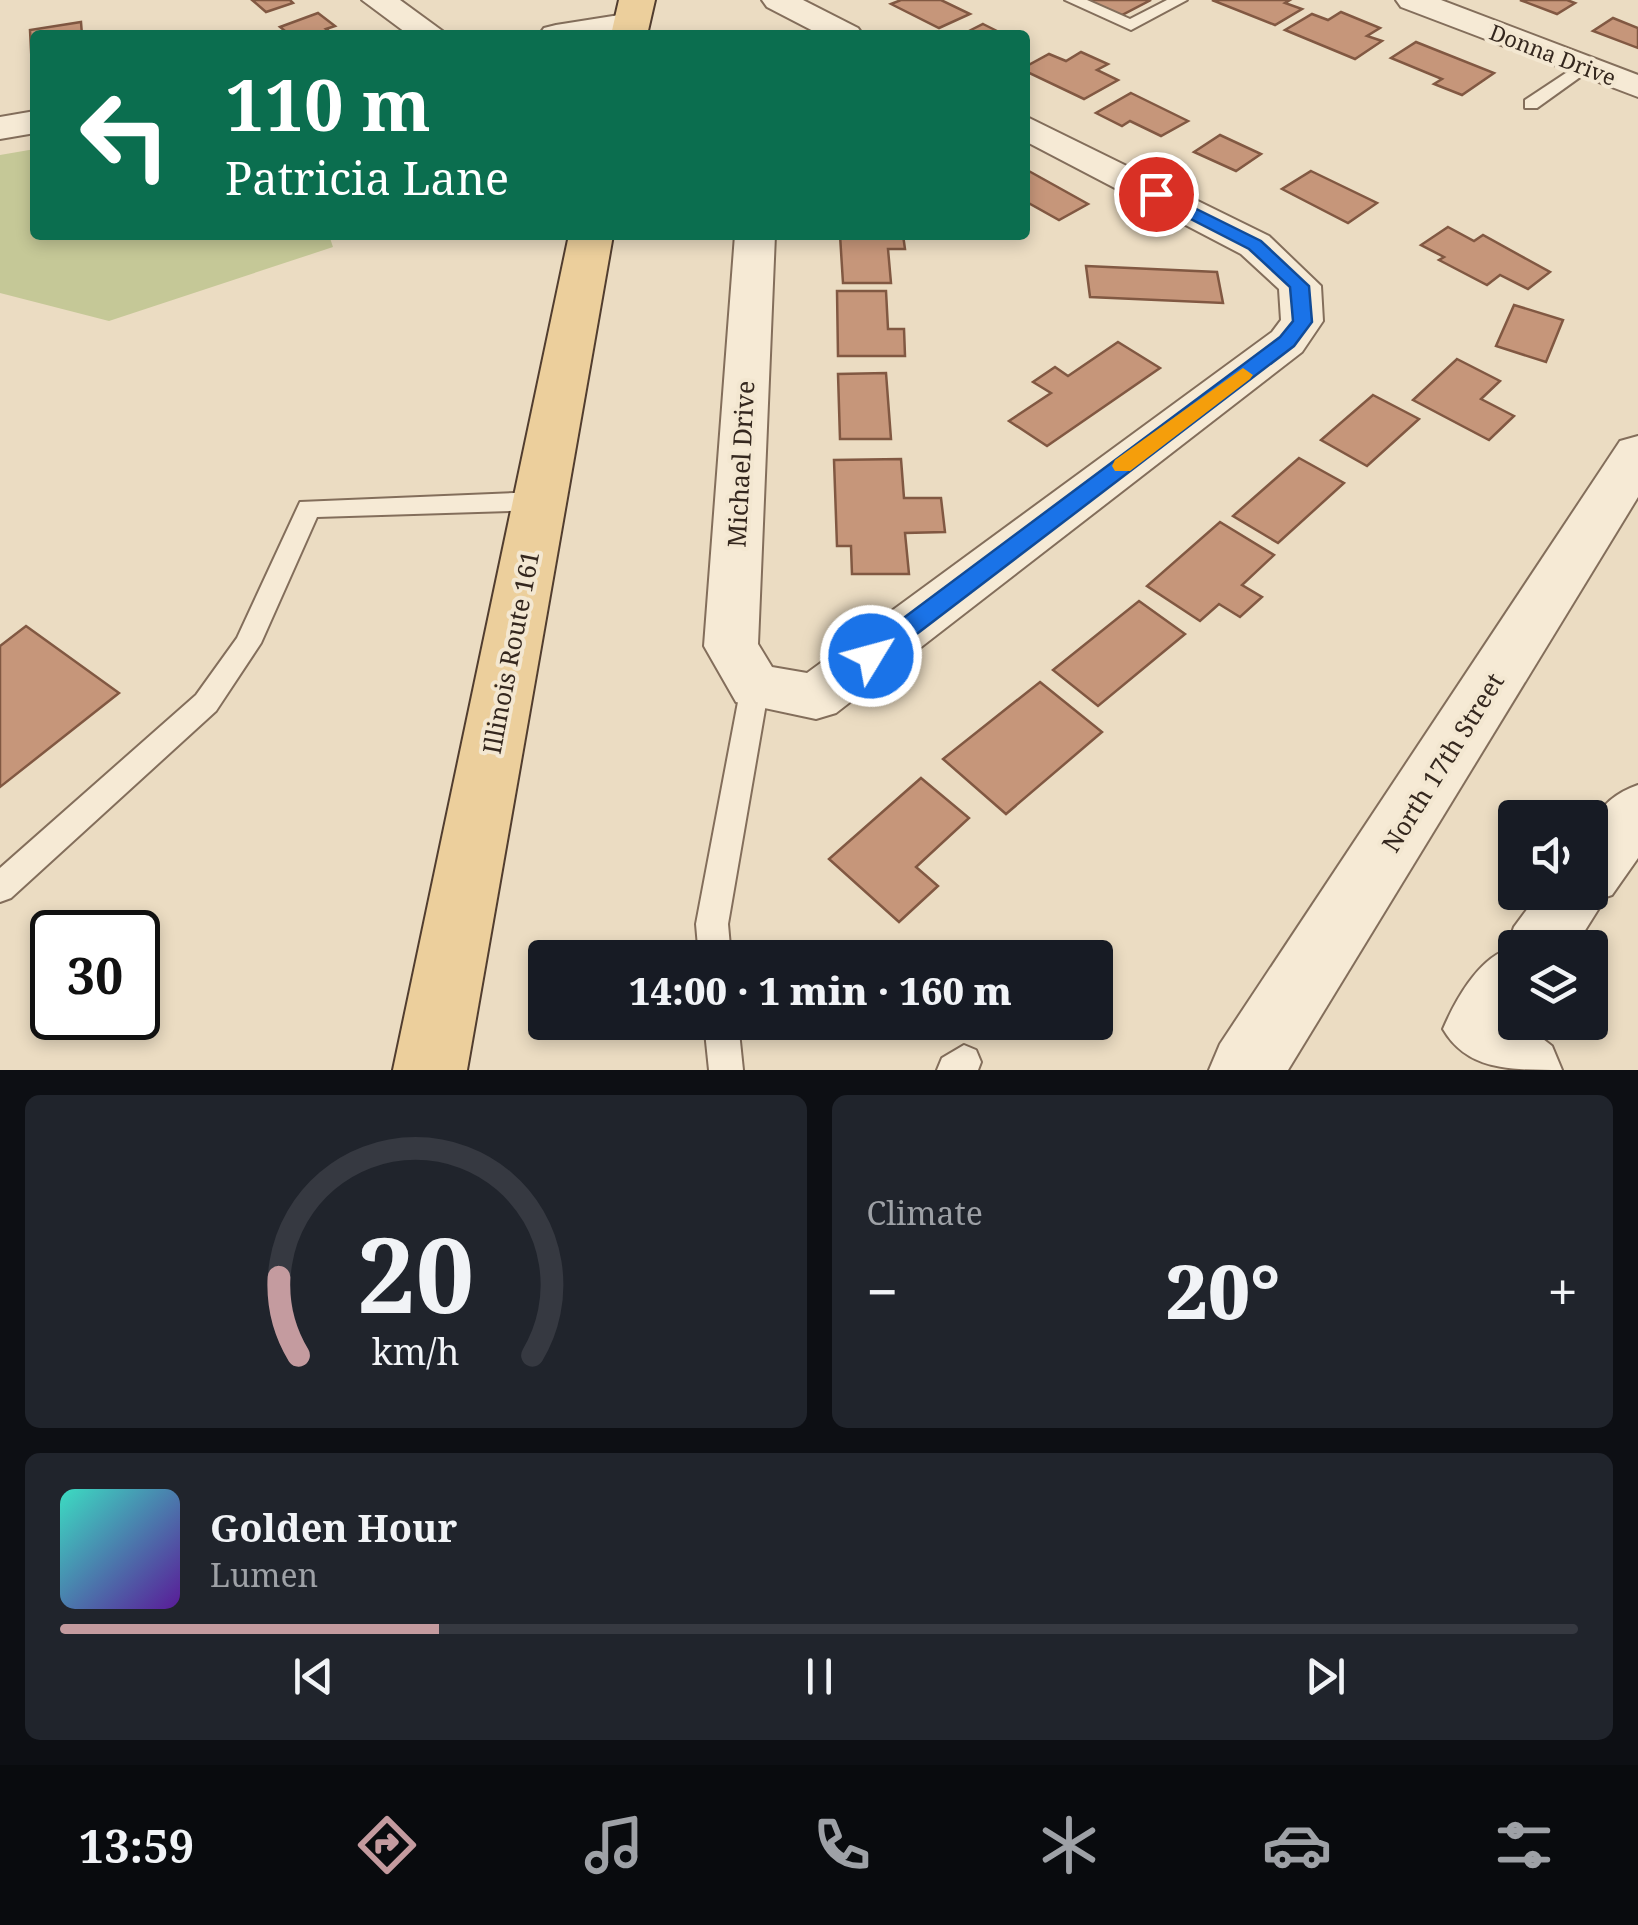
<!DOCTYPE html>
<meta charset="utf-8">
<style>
body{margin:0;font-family:"Noto Serif",serif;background:#20242c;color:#f1f3f6;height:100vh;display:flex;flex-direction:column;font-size:38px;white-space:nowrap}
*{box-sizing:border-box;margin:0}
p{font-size:32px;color:#9ea1a6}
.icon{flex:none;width:55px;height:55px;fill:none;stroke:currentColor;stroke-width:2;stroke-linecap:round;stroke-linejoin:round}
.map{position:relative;height:1070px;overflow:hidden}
.side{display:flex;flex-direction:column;gap:25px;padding:25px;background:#0d0f14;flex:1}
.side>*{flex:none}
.top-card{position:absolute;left:30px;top:30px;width:1000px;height:210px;border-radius:10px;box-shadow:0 5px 15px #0003;background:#0b6e4f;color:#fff;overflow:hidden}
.buttons{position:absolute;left:1498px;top:800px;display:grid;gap:20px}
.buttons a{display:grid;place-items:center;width:110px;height:110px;border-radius:10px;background:#171b24;box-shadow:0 5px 15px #0003;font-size:50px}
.speed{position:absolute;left:30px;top:910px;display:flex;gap:20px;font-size:50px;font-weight:700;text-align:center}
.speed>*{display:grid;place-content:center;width:130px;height:130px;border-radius:50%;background:#171b24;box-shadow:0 5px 15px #0003;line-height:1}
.speed .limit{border:5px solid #111;border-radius:15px;background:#fff;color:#111}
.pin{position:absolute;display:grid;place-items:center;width:85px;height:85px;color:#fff;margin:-42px;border:5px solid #fff;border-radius:50%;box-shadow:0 2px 10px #0007}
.me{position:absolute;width:110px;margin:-55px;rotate:53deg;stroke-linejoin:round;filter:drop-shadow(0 0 8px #0008)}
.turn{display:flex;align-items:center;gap:35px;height:210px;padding:0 30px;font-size:45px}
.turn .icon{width:130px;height:130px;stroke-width:2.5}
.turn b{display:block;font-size:70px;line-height:85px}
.big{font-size:75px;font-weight:800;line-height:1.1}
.side .widget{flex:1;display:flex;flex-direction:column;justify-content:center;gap:15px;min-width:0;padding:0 35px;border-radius:15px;background:#20242c}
.side .dial{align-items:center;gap:0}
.dial svg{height:260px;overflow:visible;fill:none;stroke:#363941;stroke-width:7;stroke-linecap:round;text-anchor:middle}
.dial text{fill:#f1f3f6;stroke:none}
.song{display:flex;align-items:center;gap:30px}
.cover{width:120px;height:120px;border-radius:15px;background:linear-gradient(135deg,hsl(170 70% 55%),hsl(270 70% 35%))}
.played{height:10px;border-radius:5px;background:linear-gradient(90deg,#c49b9f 25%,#363941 25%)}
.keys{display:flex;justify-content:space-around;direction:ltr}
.heat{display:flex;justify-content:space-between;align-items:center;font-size:55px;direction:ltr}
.side .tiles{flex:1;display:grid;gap:25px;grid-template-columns:1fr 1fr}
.widget:last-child{grid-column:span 2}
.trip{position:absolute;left:528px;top:940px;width:585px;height:100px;border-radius:10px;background:#171b24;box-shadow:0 5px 15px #0003;font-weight:800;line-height:100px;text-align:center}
.tab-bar{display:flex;height:160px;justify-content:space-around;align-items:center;background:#090b0e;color:#9ea1a6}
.tab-bar .icon{width:70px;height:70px}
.tab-bar .current{color:#c49b9f}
.tab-bar b{font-size:45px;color:#f1f3f6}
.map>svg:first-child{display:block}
</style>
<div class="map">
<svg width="1638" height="1070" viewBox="0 0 1638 1070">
<rect width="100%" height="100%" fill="#ebdcc2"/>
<path fill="#c5c897" d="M35,149V235H329L333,247L109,321L0,293V155Z"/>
<g fill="#c6967a" stroke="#815842" stroke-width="2.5">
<path d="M252,0H290L293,3L266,12Z"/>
<path d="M901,0H941L970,14L939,28L891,4Z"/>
<path d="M1083,0H1151L1120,16Z"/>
<path d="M1212,0H1290L1285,3L1302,9L1275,25Z"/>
<path d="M1520,0H1567L1575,3L1557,14Z"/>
<path d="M1341,12L1380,28L1367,36L1382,41L1355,59L1285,30L1312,14L1328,20Z"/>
<path d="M318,13L335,26L326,29L330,32L290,35L280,27Z"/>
<path d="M1613,18L1638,28V48L1593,31Z"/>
<path d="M81,22L82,35H35V68L32,69L30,30Z"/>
<path d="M983,24L1005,35H961Z"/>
<path d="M1416,42L1494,73L1462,95L1434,84L1442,79L1391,58Z"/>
<path d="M1081,52L1108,64L1097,70L1118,80L1084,99L1025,71V67L1049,54L1066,61Z"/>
<path d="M1131,93L1188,121L1161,136L1130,121L1122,126L1096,113Z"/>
<path d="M1220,135L1261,154L1236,171L1194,152Z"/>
<path d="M1027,170L1088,204L1059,220L1025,201Z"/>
<path d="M1311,171L1377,203L1348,223L1282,189Z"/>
<path d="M1448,227L1474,241L1483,235L1550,272L1528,289L1500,275L1487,285L1439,260L1444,257L1421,245Z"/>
<path d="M840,235H903L905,249H888L891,283H843Z"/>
<path d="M1086,266L1217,272L1223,303L1090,297Z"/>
<path d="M837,291H886L888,329H904L905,356H838Z"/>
<path d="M1514,305L1563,320L1546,362L1496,346Z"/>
<path d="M1118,342L1160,368L1047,446L1009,421L1051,393L1033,382L1055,367L1068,376Z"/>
<path d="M1457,359L1500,381L1481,399L1514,416L1489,440L1413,400Z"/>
<path d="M886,373L891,439H840L838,374Z"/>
<path d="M1373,395L1419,419L1367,466L1321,440Z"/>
<path d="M1299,458L1344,483L1278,543L1233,516Z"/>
<path d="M901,459L904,498H941L945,532L905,533L909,574H852L851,546H837L834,460Z"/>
<path d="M1220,522L1274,555L1242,585L1262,597L1240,617L1219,604L1200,621L1147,586Z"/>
<path d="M1139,601L1185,634L1098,706L1053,670Z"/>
<path d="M26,626L119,693L0,787V646Z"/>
<path d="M1040,682L1102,732L1006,814L943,759Z"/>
<path d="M921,778L969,818L916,867L938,886L899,922L829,859Z"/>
</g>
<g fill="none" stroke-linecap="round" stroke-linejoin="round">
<g stroke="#836e5b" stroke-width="4">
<g id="service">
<path d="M1065,0H1087L1130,19L1167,0H1187L1131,30Z"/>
<path d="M1584,61L1590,62V70L1537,108H1525V100Z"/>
<path d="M539,492L551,501L539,510L317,517L261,643L216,711L11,898L0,902V868L196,695L237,638L300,502Z"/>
<path d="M755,675L765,678L769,686L728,924L731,958H699L696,924L741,686L745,678Z"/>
<path d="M704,1022H738L743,1070H709Z"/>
<path d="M964,1045L976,1050L981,1062L978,1070H937L942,1058Z"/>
</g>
</g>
<g stroke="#836e5b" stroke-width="4">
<g id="minor">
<path d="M362,0H400L448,35H409Z"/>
<path d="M762,0H803L858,28L863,35H821L767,7Z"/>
<path d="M1396,0H1441L1638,75V97L1401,7Z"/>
<path d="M632,13L644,16L648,23L644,30L618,35H539L544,28L556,25Z"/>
<path d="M35,111V133L0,139V117Z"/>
<path d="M1025,116L1269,236L1321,286L1323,321L1302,352L836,713L816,719L736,702L704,646L735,235H775L758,644L772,667L807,673L1272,332L1281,320L1279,289L1241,254L1025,141Z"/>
<path d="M1638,785V858L1612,895L1606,897L1574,948H1515V1022H1521L1552,1046L1562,1070C1508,1070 1467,1070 1443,1029C1455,1001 1477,961 1506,950L1514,927L1540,892H1590C1590,843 1582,805 1638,785Z"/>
</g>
</g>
<g stroke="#836e5b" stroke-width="4">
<path id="tertiary" d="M1638,436V497L1288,1070H1209L1220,1044L1620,441Z"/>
</g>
<g stroke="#513d2f" stroke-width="4">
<g id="primary">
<path d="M619,0H655L647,35H611Z"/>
<path d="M569,235H613L467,1070H393Z"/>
</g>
</g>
<use href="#service" fill="#f6ead5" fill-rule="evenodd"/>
<use href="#minor" fill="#f6ead5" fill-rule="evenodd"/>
<use href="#tertiary" fill="#f6ead5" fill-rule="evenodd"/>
<use href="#primary" fill="#eccf9c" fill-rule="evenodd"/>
</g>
<path fill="#1a73e8" stroke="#114b97" stroke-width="2.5" d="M1156,189L1261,241L1309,286L1312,322L1294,346L880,662H862L859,656L862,649L1280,337L1293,321L1290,287L1249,249L1150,198L1148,194Z"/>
<path fill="#f59e0b" d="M1243,368L1253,375L1250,379L1130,471H1115L1112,466L1115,460Z"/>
<g text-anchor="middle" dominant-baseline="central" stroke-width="8" stroke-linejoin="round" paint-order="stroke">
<g font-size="22" fill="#34271e" stroke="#f3e7d1">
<text transform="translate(1553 54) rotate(21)">Donna Drive</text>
</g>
<g font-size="25" fill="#34271e" stroke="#f3e7d1">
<text transform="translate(740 464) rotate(-87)">Michael Drive</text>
<text transform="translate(510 652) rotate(-79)">Illinois Route 161</text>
<text transform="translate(1442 762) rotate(-58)">North 17th Street</text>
</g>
</g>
</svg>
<div class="buttons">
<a><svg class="icon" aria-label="sound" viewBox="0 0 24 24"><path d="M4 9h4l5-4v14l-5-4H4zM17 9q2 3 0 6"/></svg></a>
<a><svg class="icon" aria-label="layers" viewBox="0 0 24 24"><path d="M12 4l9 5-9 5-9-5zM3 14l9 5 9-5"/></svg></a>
</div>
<div class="speed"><div class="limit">30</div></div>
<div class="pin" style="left:1156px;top:194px;background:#d93025"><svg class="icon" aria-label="arrive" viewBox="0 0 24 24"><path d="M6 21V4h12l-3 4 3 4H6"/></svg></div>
<svg class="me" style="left:871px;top:656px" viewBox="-20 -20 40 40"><circle r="17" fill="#1a73e8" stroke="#fff" stroke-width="3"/><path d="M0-11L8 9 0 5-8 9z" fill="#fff"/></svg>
<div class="trip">14:00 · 1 min · 160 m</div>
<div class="top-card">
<div class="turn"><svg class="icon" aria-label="left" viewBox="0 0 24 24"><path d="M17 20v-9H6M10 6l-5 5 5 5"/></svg><div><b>110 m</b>Patricia Lane</div></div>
</div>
</div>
<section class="side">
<div class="tiles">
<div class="widget dial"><svg viewBox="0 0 100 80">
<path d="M14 69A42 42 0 1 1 86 69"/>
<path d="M14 69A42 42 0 0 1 8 45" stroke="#c49b9f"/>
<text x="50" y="56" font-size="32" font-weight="700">20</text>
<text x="50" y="72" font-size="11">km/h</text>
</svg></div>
<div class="widget"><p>Climate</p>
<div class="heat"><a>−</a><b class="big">20°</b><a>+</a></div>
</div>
<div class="widget">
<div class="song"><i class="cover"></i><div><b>Golden Hour</b><p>Lumen</p></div></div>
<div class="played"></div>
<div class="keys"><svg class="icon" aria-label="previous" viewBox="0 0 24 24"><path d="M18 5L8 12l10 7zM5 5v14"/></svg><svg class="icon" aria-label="pause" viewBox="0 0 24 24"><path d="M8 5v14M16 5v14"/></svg><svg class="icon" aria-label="next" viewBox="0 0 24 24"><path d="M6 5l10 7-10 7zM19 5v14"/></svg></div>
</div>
</div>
</section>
<nav class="tab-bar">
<b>13:59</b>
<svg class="icon current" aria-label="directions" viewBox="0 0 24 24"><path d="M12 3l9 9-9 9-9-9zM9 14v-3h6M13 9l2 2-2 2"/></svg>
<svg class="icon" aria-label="music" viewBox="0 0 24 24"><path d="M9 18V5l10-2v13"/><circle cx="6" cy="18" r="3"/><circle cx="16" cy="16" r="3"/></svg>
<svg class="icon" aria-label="phone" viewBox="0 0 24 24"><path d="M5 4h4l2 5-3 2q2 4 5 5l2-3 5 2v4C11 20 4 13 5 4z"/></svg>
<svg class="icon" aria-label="climate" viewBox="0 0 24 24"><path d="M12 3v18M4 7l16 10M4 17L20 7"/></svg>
<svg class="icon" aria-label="car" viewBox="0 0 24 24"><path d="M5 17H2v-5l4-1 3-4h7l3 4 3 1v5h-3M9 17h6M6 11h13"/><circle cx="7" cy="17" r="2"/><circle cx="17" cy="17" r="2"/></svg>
<svg class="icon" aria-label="filters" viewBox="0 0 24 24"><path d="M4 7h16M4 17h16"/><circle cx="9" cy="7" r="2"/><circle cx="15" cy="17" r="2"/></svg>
</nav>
